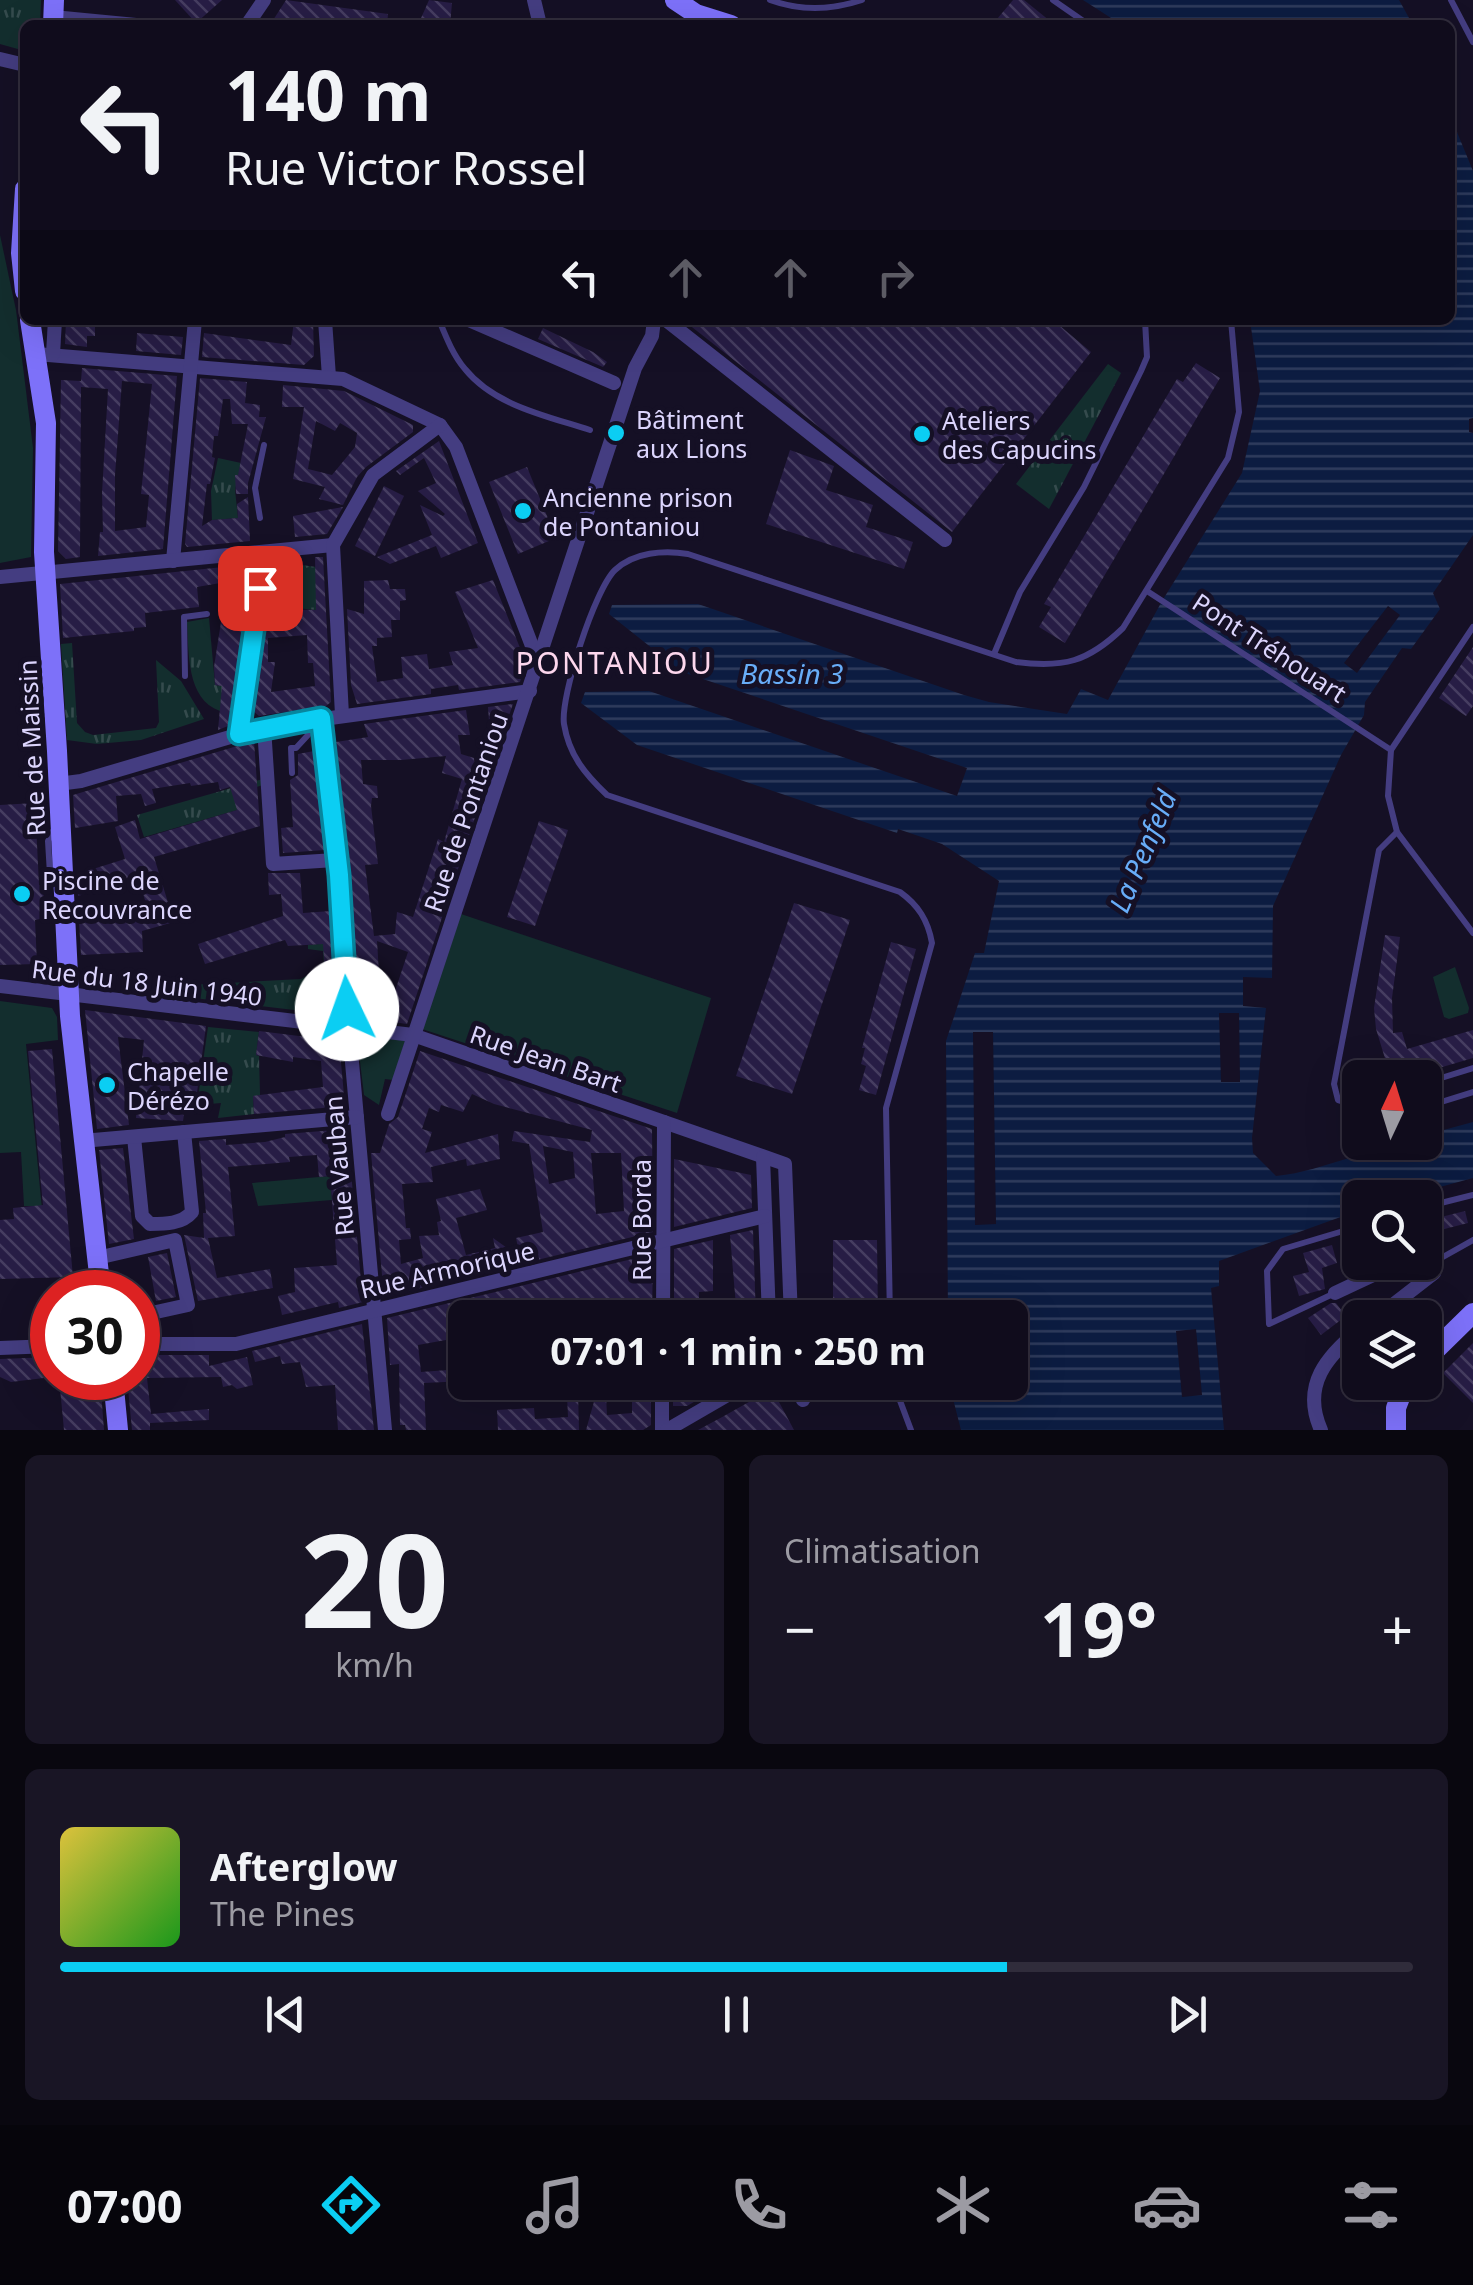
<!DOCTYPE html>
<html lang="fr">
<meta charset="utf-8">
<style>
body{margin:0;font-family:"Noto Sans",sans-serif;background:#191525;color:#f1f3f6;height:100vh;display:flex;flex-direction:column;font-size:38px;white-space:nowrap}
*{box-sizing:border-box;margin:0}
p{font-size:32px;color:#9c9ba3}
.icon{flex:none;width:55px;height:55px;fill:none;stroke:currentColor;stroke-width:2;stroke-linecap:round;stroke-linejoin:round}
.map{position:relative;height:1430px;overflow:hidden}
.details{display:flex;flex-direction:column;gap:25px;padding:25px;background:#09070f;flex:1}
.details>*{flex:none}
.hud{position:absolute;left:20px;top:20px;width:1435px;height:305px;border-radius:15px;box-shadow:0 10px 40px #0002,0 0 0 2px #302c3b;background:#100c1c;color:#f1f3f6;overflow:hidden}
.needle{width:65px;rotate:4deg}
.fabs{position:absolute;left:1342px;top:1060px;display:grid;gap:20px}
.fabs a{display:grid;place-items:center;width:100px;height:100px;border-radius:15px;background:#100c1c;box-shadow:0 10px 40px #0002,0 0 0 2px #302c3b;font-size:50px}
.speed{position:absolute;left:30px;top:1270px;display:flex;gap:20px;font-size:50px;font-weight:700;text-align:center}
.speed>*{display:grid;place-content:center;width:130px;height:130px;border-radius:50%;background:#100c1c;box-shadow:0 10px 40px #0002,0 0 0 2px #302c3b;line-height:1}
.speed .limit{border:15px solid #d22;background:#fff;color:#111}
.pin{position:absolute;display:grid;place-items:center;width:85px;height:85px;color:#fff;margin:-42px;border-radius:20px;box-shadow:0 5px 15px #0006}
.me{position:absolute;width:110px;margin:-55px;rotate:357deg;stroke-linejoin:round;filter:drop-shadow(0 0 8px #0008)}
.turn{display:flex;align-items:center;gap:35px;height:210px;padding:0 40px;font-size:45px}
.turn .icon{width:130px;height:130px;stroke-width:2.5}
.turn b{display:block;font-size:70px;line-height:85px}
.lanes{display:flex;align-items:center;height:95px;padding:0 40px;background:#0003;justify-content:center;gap:50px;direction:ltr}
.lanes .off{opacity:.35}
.big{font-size:75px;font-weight:700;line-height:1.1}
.details .card{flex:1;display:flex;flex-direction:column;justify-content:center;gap:15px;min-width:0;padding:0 35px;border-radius:15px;background:#191525}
.details .dial{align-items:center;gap:0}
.dial b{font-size:130px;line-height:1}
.song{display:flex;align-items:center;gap:30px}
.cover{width:120px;height:120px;border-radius:15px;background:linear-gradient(135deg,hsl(50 70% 55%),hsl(120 70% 35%))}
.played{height:10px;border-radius:5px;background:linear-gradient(90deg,#0bcef3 70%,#302c3b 70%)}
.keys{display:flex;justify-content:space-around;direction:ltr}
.heat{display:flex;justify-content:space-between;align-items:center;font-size:55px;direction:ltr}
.details .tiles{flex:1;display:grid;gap:25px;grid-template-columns:1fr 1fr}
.card:last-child{grid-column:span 2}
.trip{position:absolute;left:448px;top:1300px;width:580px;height:100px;border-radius:15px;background:#100c1c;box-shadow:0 10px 40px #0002,0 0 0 2px #302c3b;font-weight:700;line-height:100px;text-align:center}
.tabs{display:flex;height:160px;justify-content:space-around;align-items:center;background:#06050b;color:#9c9ba3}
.tabs .icon{width:70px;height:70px}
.tabs .current{color:#0bcef3}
.tabs b{font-size:45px;color:#f1f3f6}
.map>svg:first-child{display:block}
</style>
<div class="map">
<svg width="1473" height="1430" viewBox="0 0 1473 1430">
<defs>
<pattern id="grass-tufts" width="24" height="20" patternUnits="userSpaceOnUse" patternTransform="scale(2.5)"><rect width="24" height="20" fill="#132e2e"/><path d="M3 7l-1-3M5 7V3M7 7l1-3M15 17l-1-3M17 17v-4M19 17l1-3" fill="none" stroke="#354b4d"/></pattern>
<pattern id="water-rules" width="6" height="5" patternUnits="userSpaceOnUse" patternTransform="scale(2.5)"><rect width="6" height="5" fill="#0c1c41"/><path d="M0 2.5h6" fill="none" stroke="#2f3c5d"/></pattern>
<pattern id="building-back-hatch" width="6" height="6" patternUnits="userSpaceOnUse" patternTransform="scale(2.5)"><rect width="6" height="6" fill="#271d45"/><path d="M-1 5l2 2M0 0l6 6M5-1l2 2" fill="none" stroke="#463d61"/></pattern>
</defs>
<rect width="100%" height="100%" fill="#151025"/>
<g fill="url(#grass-tufts)">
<path d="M0,0H41L40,25H25V51L0,44Z"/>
<path d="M1108,364L1121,373L1049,509L1016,484Z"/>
<path d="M218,458L241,463L235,490L238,518L212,520L211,491Z"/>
<path d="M288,563L316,567V610L275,606Z"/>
<path d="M209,618L215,685L229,687L220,711C186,699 189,652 187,622Z"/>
<path d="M72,643L77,723L85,732L93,735L156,728L159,722L156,660L181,681L204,719L141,740L97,744L67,740L61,644Z"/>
<path d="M263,779V785L244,791L237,810L144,837L137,815Z"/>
<path d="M333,943C336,968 351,1012 316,1013L317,1008L305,1006L303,1011L186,997L191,985L301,979L324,966L323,951L308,949V945Z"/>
<path d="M208,1027L259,1032L256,1055L259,1056L260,1095L253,1097L254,1114L218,1118L221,1103L197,1105Z"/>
</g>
<g fill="#132e2e">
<path d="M0,235L16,310L33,448L31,557L0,563Z"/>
<path d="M461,914L711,998L677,1113L422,1029Z"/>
<path d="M1455,967L1469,1008L1468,1013L1449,1019L1444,1017L1433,977Z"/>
<path d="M0,1001L52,1008L57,1017L58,1040L26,1044L48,1271L38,1206H24L21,1152L0,1153Z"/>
<path d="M377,1035L405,1041L393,1080L385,1079L379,1105L364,1095L358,1045L364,1037Z"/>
<path d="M330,1176L332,1200L258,1206L252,1183Z"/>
</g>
<g fill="url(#water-rules)">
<path d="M1083,0H1399L1413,25H1122Z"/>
<path d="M1450,115L1473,171V418L1469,419V432L1473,433V535L1433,593L1440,609L1411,649L1402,648L1365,702L1364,715L1341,755L1273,906L1272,978L1243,977V1006L1266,1008L1252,1138L1253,1153L1276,1176C1327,1171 1373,1143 1425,1142V1135L1473,1122V1178L1403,1197L1360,1198V1210L1219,1261V1286L1211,1288L1224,1430H961L949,1383L1010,1382V1318L948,1317L946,1041L975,953H984L999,881L942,844L898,829L897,833L637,745L581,703L585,692L649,691L957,796L967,768L682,672L609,614L612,605L698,604L964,695L989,702L1067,714L1081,689L1108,700L1162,601L1242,473L1260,391L1250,320H1450Z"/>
</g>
<g fill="#151025">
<path d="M1388,606L1400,615L1357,673L1344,663Z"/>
<path d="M1219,1013H1239L1240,1082H1221Z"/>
<path d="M973,1032H993L996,1224L975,1225Z"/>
<path d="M1196,1329L1202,1395L1182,1397L1176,1331Z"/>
</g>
<g fill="url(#building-back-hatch)" fill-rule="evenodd">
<path d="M175,0H222L196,23Z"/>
<path d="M286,0L388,14L387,25H270Z"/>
<path d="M429,0L452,3L450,25H418Z"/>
<path d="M1013,0H1024L1055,25H992Z"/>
<path d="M66,320L95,322V336H87V347L65,344Z"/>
<path d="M294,320H313L314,356L304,365L202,357L204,333L291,345Z"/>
<path d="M683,320H1053L1091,352L952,532Z"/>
<path d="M543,328L593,352L607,362L603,367L538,339Z"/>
<path d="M137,333L183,337L181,355L136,351Z"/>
<path d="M1196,363L1220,378L1065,643L1039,627L1051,607L1044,604L1177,379L1183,382Z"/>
<path d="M82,368L177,376L163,549L98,556L100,532H103L102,493L108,389L81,387L80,557L66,559L58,551L61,380L81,381ZM122,381L152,384L141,494L149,495L146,527L115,531V475Z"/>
<path d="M200,378L247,382L245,403L260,405L259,417H266L248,483V494H236L235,475H238L248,424H232L230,399H223L218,436H214L212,457L215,458L210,484H207L202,526L212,520L238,518L237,504L248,497L250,541L187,547L185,544Z"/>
<path d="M283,385L344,391L413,425V432L366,467L357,477L343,505L319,499L325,487L293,479L304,407H282ZM316,421L335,431L340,423L357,433L355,447L332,475L308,469Z"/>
<path d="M439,441L478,543L441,558L436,546L390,564L377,557L432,535L420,505L443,516L445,514L418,491L436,483L424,458L400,475L396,471Z"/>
<path d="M790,450L834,466L826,490L873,505L866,527L913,542L904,569L766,524Z"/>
<path d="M527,467L556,538L518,554L489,482Z"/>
<path d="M384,486L404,496L375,556L355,546Z"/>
<path d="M343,507L327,534L295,537L293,516Z"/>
<path d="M315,557H323L331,702L326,706L259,716L253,711L268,609L316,610ZM307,635L308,663H313L315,686L271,692L275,662H268V638Z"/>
<path d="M252,564L228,726L218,730L222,686L215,685L214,667L223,609L227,610L232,581L197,587L199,607L145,613L146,627L134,628V631L63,638L60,584Z"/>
<path d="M388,580L390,589H405L406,600L400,601V620H391L392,637L377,638V646H372L377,682L403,678L401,657L427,654L429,669L453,665L449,652L478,648L455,592L493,580L526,663L520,682L459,690L458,685L431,689V694L357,704L351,685L347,609L364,614V581Z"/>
<path d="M1473,647V706L1466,716L1439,698Z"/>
<path d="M513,704L492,765L488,707Z"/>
<path d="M466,710L470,735H458L461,754L474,758L479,790H484L407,1024L385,1021L408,952L377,941L382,1021L360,1018L350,874L336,742L368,737L364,724ZM446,756L442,773L462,779L444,842L438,839L413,917L397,912L395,934L374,936L365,865L378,864L371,806L372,798H378L377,786L363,784L361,760H401Z"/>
<path d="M254,741L260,826L154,857L174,922L142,931L143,952L81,955L79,922L151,919L138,878L78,896L77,874L125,859L115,827L135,820L140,839L237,810L230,787L220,790L218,782L191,786L190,783L152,789L156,803L145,806L141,794L116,796L118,821L75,828L73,795Z"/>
<path d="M314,751L325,850L283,853L281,828L293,827L290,780L298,775V754Z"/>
<path d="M35,803L39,885H43L44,903H40V919L35,920L37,964L0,965V805Z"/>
<path d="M539,821L568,830L535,926L507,917Z"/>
<path d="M268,873H300L303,913L331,911L335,974H325L323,944L288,946L285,940L205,964L198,944L283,916L281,894L269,895Z"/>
<path d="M794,903L850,920L792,1094L736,1076Z"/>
<path d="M1385,935L1400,937L1392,998L1393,1033L1402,1032L1407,1049L1473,1030V1058L1405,1078H1391L1376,1029L1374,1008Z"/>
<path d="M891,942L916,949L876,1095L859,1090L866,1066L861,1064L865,1048H862Z"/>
<path d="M85,1010L206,1026L196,1100L186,1101L183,1121L136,1118L144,1040L118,1037L129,1125L97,1129Z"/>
<path d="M259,1031L339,1041L345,1106L254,1114L253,1096L323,1087L321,1061L293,1057V1062L256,1055Z"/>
<path d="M52,1049L73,1277L0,1279V1220L14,1219L13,1208L43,1205L28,1051Z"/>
<path d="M420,1051L652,1129L653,1232L384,1297L371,1153H380L389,1124L398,1117ZM472,1094L494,1104L592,1130L590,1142L514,1131L512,1141L529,1144L543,1232L516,1238L520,1257L493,1238L495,1248L466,1255L456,1218L487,1210L480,1189L436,1199L441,1221L437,1222L439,1235L419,1236L423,1258L401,1264L399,1240L411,1239L410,1228H406L402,1184L433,1182L431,1167L466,1159L467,1166L500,1159L498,1134L425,1153L432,1132L422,1129L429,1108L439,1112L441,1105L463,1112ZM543,1146L573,1152L575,1178L549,1184ZM591,1153H621L624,1211L596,1214Z"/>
<path d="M347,1129L363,1302L339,1308L338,1302L282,1315L278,1296L295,1292L294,1268L337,1265L330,1176L319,1177L317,1155L289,1157L290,1162L228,1167L235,1236L208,1238L217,1278L270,1269L273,1288L198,1301L184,1235L204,1238L203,1213H206L199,1141L226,1139V1145L265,1142L285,1137V1134Z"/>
<path d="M123,1148L134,1239L109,1244L99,1150Z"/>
<path d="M674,1159L751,1175L752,1208L674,1227Z"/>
<path d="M1465,1211L1468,1223L1425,1234V1221Z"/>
<path d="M753,1230L756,1318H737L730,1235Z"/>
<path d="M713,1240V1291L699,1292V1318H674V1249Z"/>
<path d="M833,1240H877L878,1318H833Z"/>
<path d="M1332,1245L1337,1263L1322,1268L1325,1289L1299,1296L1293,1276L1309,1272L1303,1253Z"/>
<path d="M167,1253L176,1297L156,1301L148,1257Z"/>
<path d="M653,1254L652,1318H568L564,1298L518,1309L519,1315L465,1318V1322L453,1325L460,1352L465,1351V1381L424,1383L426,1430H406L405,1425H400L399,1364L390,1365L387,1318ZM446,1340L448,1370L421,1372L418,1345Z"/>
<path d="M1331,1303H1336L1346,1316L1321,1335L1308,1318Z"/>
<path d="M362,1324L374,1430H338L335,1385L306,1387L300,1362L282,1364L280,1356L255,1362L252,1351Z"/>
<path d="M1473,1343V1403L1443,1373Z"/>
<path d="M138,1355H209V1366L247,1357L253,1385L237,1389L232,1385L223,1387L221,1377L147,1378L151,1414L209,1409V1420L150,1423V1430H132L127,1378H138Z"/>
<path d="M52,1357V1377L11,1382L0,1377V1359Z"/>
<path d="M59,1378H100L104,1430H64Z"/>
<path d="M632,1382H651V1425L643,1430H586L597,1391L606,1395L607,1415L632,1413Z"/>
<path d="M673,1382H728L687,1406H673Z"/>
<path d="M772,1389L794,1430H698L724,1416Z"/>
<path d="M578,1392L579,1430H498L497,1410L534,1408L535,1419L568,1417L567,1395Z"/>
</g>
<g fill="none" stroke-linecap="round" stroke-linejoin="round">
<g stroke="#443d81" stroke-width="6">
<path d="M770,0C800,11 832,10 862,0"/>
<path d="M1053,0L1089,25"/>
<path d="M1451,0L1473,42"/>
<path d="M439,320C446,337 453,355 465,369C495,406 547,416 590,430"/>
<path d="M260,518L255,488L264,445"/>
<path d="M1147,591L1391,750"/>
<path d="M1473,627L1391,750L1388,796L1397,832L1473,933"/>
<path d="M994,654L1020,592L1084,487L1141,371L1147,357L1145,320"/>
<path d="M185,676L184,617L207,614"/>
<path d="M292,773L291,748H296L308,735L306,722"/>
<path d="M53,831L48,841L50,874L59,884"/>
<path d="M1425,1083L1473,1068"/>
<path d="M1360,1103L1355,1105L1338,1100L1334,1084L1379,850L1397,832"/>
<path d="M1425,1107L1473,1092"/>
<path d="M1425,1207L1473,1195"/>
<path d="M1434,1262L1473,1240"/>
<path d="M1335,1293L1269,1324L1267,1271L1283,1249L1360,1226"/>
<path d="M890,1318L886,1108L932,943C928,920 918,905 900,892L607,795C585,774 569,755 564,724C560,697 595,589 615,570C634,552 664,550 688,554L1016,662C1064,668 1088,662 1123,628L1228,458L1239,412L1231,320"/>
<path d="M893,1382L911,1430"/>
</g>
<g stroke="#443d81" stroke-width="14">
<path d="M534,0L540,25"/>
<path d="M53,17L136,25"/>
<path d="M247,25L264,0"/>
<path d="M0,59L25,65"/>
<path d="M325,320L329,377"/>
<path d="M469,320L614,383"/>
<path d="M666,320L945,540"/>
<path d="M36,354L343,379L440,425L456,447L537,659"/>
<path d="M53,354L55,320"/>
<path d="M173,561L195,320"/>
<path d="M0,577L333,545"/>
<path d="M342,715L333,545L373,475L440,425"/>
<path d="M321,719L339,875L349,1029L385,1430"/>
<path d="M264,727L273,864L335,860"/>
<path d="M239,734L265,552"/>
<path d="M58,784L81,781L264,727L530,691"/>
<path d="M0,986L413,1035L785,1164L791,1318"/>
<path d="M388,1114L635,368L652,336L654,320"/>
<path d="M134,1137L142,1216L150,1224C165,1224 182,1224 192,1212L184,1132"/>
<path d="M82,1141L357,1117"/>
<path d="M763,1157L769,1318"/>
<path d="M97,1258L175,1240L188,1305L138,1316"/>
<path d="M1335,1293L1401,1262"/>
<path d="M663,1318L664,1122"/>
<path d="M1376,1318L1434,1273L1433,1262L1425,1256"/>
<path d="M138,1344H236L765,1216"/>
<path d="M0,1348L52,1346"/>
<path d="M662,1382V1430"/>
<path d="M794,1382L803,1400"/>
<path d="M667,1430L750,1382"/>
<path d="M1321,1430C1301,1385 1327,1356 1360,1329"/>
</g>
<g stroke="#7d71f9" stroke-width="20">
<path d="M675,0L696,14L731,25"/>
<path d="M53,25L54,0"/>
<path d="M25,189L21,253L25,291"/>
<path d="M30,320L46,423L44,552L57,751L70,1016L101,1292"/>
<path d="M1425,1360L1473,1313"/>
<path d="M113,1378L118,1430"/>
<path d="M1396,1430V1408L1406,1382"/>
</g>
</g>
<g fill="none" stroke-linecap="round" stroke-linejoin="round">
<g stroke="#07869e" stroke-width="25">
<path id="route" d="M260,588L239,734L321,718L339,875L347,1009"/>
</g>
<use href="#route" stroke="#0bcef3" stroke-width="18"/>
</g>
<g fill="#0bcef3" stroke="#151025" stroke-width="4">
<circle cx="616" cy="433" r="10"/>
<circle cx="922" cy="434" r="10"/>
<circle cx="523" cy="511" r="10"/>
<circle cx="22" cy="894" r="10"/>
<circle cx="107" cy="1085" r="10"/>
</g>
<g text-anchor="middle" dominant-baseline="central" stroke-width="10" stroke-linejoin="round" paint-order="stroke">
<g font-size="25" fill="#dcd5fd" stroke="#151025" text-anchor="start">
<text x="636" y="419">Bâtiment<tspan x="636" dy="29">aux Lions</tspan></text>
<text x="942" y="420">Ateliers<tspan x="942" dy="29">des Capucins</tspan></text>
<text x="543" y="497">Ancienne prison<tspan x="543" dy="29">de Pontaniou</tspan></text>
<text x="42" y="880">Piscine de<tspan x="42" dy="29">Recouvrance</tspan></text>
<text x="127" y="1071">Chapelle<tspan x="127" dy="29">Dérézo</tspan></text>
</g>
<g font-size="25" fill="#dcd5fd" stroke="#151025">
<text transform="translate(1270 647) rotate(33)">Pont Tréhouart</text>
<text transform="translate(31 748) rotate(-93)">Rue de Maissin</text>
<text transform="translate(465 812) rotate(-71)">Rue de Pontaniou</text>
<text transform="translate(147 982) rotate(7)">Rue du 18 Juin 1940</text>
<text transform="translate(546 1058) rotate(19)">Rue Jean Bart</text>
<text transform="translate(338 1166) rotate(-95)">Rue Vauban</text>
<text transform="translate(641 1220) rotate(-90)">Rue Borda</text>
<text transform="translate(447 1269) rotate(-13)">Rue Armorique</text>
</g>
<g font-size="28" font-style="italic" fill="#68adf8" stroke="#151025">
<text x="792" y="673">Bassin 3</text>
<text transform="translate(1142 851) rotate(-67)">La Penfeld</text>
</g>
<g font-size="30" letter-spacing="2.5" fill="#fdd7ed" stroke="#151025">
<text x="615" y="662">PONTANIOU</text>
</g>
</g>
</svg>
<div class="fabs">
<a><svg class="needle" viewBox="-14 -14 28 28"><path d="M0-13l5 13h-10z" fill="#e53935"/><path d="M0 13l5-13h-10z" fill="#9c9ba3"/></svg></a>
<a><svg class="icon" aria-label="search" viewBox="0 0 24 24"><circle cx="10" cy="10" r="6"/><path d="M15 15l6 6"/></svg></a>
<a><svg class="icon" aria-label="layers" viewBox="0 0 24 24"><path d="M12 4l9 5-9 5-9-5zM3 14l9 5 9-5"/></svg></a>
</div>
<div class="speed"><div class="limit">30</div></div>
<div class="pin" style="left:260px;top:588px;background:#d93025"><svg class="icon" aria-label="arrive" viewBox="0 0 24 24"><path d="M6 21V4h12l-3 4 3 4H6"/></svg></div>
<svg class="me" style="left:347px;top:1009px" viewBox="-20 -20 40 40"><circle r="19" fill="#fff"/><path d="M0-13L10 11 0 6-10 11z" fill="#0bcef3"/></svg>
<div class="trip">07:01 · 1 min · 250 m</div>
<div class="hud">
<div class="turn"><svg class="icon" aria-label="left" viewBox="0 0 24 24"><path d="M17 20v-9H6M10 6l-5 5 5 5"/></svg><div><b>140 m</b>Rue Victor Rossel</div></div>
<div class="lanes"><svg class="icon" aria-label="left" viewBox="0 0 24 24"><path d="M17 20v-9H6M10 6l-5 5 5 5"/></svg><svg class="icon off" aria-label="ahead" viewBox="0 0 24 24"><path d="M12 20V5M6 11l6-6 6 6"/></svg><svg class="icon off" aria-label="ahead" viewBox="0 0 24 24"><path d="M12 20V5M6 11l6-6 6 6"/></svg><svg class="icon off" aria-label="right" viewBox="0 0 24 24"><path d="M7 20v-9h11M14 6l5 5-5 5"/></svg></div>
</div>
</div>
<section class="details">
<div class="tiles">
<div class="card dial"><b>20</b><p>km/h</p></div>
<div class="card"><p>Climatisation</p>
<div class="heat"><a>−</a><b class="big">19°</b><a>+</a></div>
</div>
<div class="card">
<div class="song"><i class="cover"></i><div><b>Afterglow</b><p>The Pines</p></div></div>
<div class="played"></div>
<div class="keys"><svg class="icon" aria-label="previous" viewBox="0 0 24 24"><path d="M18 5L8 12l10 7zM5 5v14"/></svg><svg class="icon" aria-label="pause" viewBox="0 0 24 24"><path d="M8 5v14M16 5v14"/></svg><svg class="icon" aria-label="next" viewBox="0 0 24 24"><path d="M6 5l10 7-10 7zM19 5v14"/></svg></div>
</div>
</div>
</section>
<nav class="tabs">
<b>07:00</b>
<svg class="icon current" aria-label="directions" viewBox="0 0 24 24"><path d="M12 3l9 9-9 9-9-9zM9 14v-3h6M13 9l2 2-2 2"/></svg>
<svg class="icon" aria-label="music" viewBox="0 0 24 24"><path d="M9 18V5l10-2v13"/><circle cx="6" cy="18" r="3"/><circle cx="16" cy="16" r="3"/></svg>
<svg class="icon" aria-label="phone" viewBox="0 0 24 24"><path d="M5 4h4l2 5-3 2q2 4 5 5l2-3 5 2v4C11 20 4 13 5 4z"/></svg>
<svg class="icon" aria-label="climate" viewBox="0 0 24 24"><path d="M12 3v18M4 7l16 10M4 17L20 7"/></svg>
<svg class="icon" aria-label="car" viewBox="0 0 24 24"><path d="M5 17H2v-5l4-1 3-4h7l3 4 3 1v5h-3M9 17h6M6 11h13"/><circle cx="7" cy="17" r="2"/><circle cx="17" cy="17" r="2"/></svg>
<svg class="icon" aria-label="filters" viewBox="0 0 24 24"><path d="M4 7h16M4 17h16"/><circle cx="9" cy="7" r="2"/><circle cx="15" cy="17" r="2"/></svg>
</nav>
